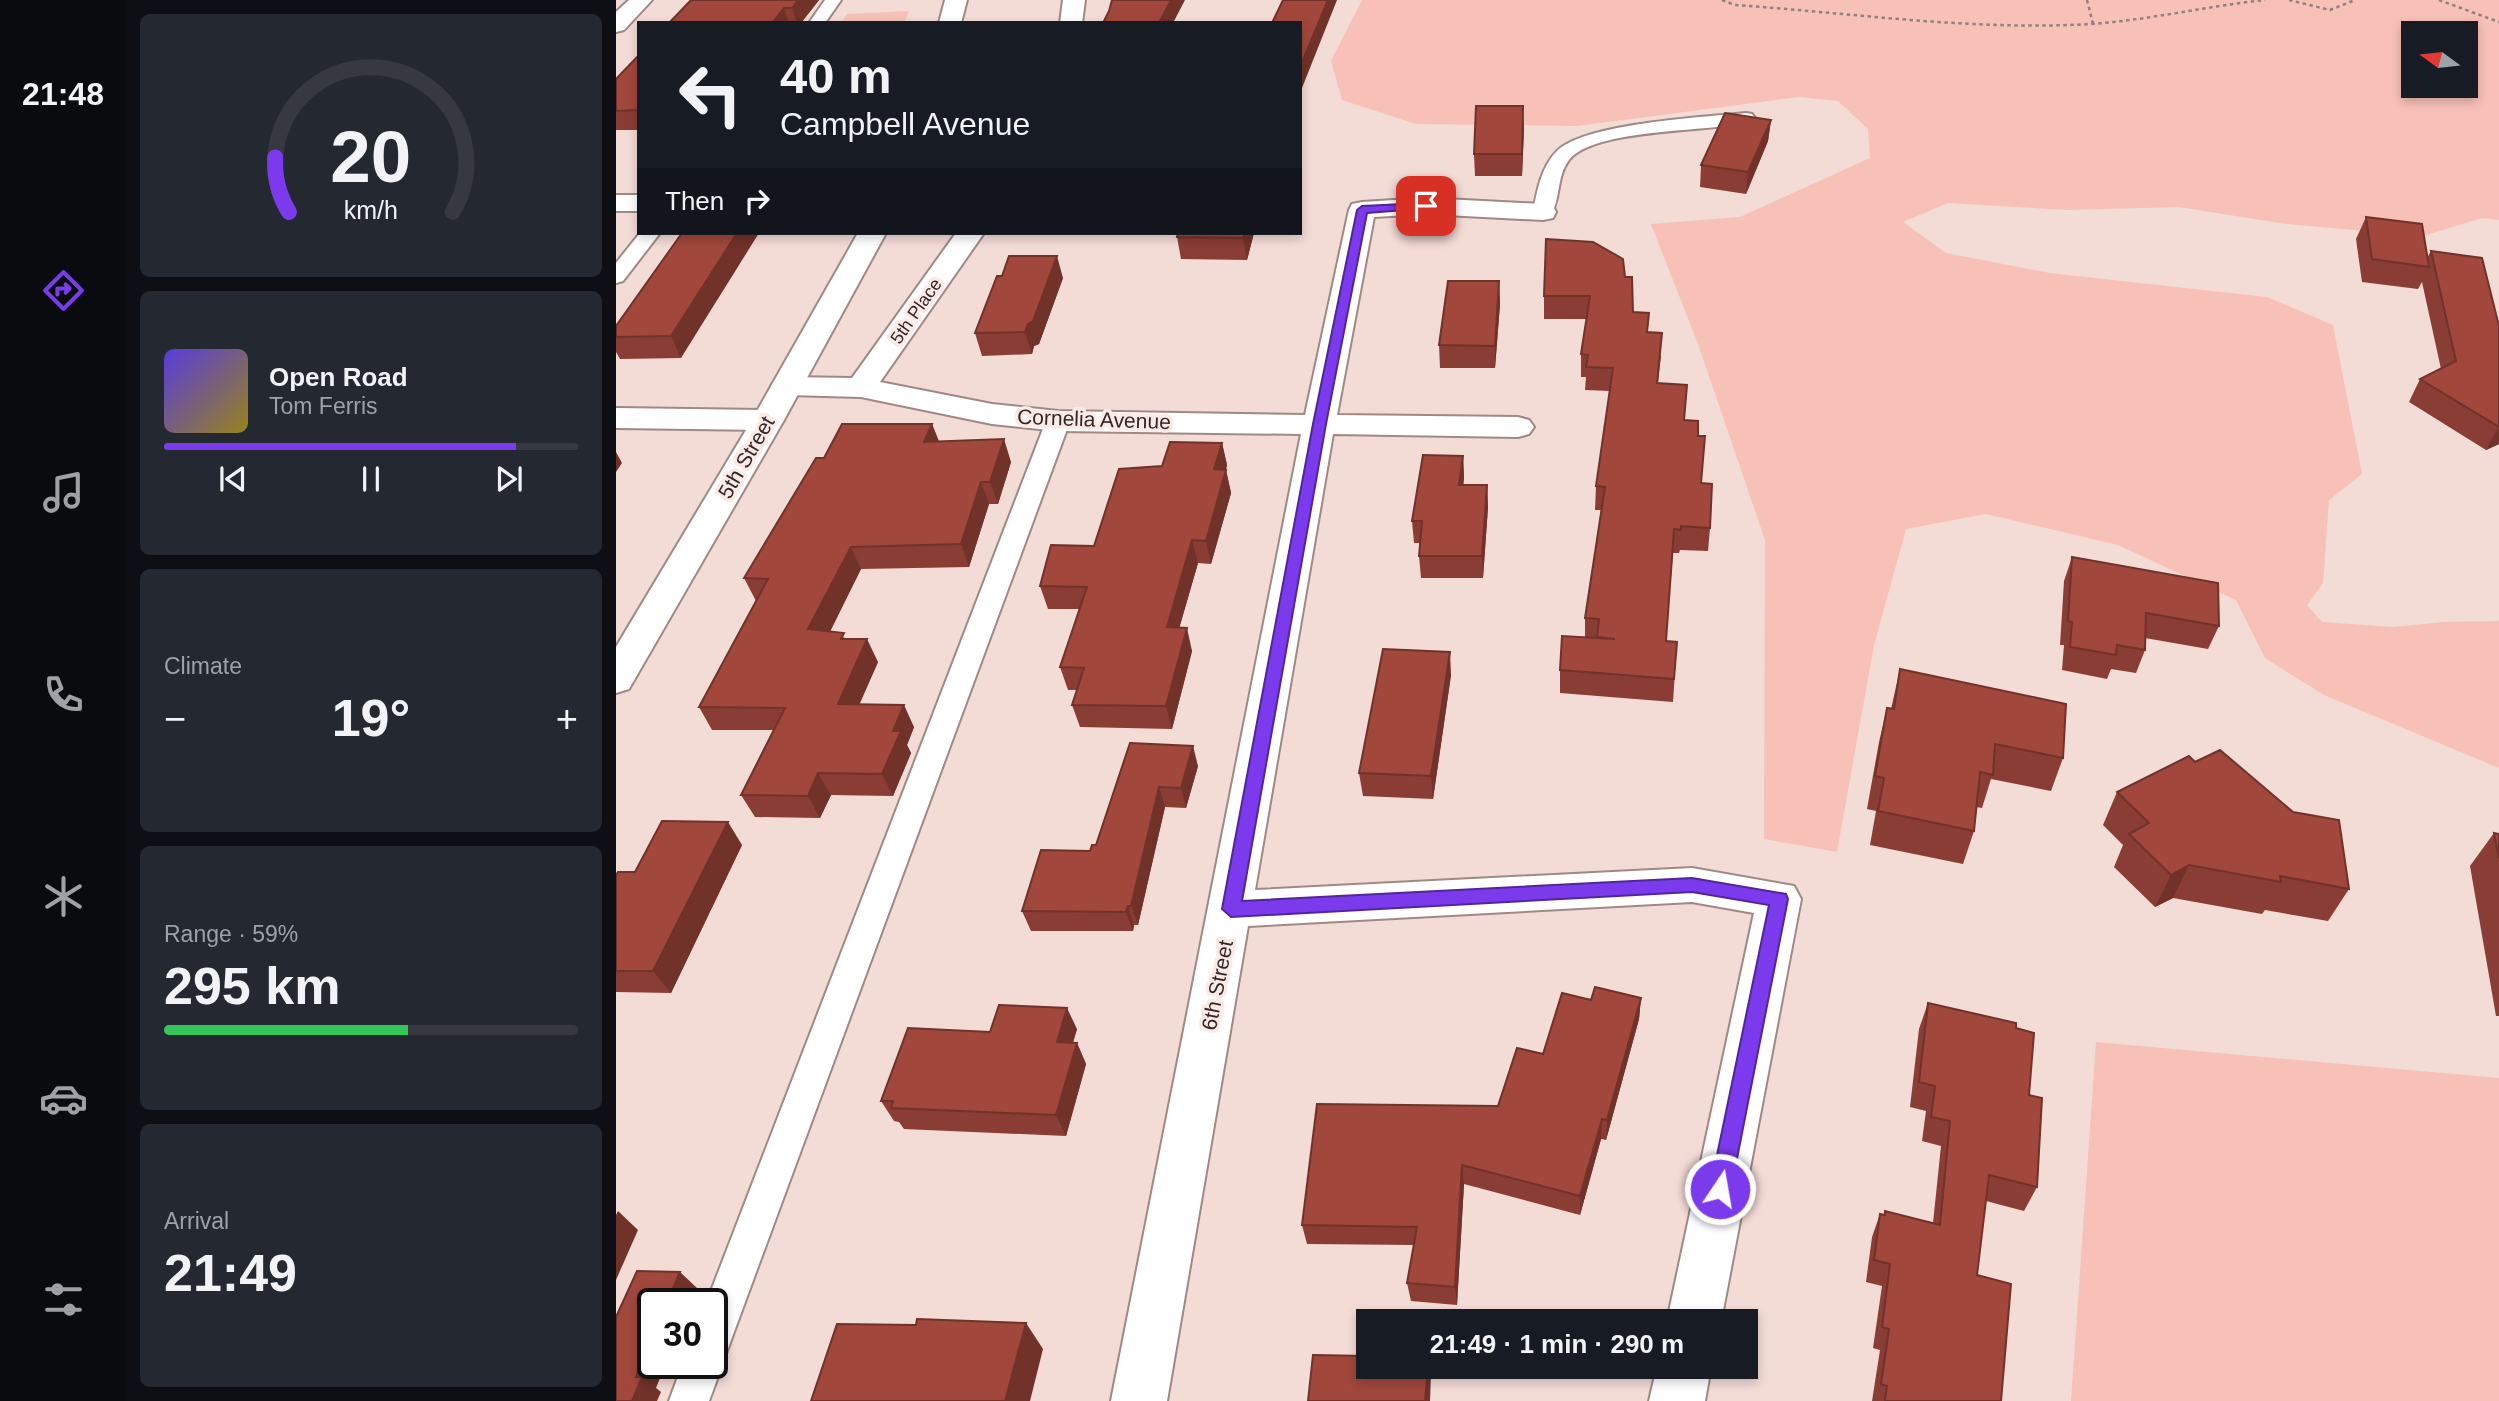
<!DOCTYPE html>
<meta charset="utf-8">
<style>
body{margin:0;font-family:Arial,sans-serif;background:#242831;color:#f1f3f6;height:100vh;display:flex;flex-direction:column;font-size:26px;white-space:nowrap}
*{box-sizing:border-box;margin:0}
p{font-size:23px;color:#9ea1a6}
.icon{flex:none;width:38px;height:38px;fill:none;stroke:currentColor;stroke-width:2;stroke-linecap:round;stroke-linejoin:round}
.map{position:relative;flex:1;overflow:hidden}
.details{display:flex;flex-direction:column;gap:14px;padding:14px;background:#0d0f14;width:490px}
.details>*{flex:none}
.guide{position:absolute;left:21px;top:21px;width:665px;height:214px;border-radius:0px;box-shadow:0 4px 10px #0003;background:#171b24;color:#f1f3f6;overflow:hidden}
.needle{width:46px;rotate:285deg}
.buttons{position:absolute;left:1785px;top:21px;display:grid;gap:14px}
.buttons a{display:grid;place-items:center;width:77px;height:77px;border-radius:0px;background:#171b24;box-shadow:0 4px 10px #0003;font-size:35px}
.speed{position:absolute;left:21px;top:1288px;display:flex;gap:14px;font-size:35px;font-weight:700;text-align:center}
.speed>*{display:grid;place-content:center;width:91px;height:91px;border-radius:50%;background:#171b24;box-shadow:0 4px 10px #0003;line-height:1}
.speed .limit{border:4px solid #111;border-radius:10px;background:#fff;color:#111}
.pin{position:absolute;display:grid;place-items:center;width:60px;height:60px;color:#fff;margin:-30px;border-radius:14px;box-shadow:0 4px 10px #0006}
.me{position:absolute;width:77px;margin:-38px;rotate:12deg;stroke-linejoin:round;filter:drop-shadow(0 0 5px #0008)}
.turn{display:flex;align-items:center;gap:24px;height:147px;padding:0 28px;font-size:32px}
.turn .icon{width:91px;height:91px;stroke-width:2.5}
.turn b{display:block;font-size:49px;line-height:60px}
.then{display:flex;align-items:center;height:66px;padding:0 28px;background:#0003;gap:14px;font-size:26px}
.big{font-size:52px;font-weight:700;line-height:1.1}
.details .widget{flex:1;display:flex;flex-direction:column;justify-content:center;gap:10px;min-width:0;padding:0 24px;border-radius:10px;background:#242831}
.details .dial{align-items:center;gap:0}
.dial svg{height:182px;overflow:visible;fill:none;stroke:#363941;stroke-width:7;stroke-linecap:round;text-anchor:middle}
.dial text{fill:#f1f3f6;stroke:none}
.song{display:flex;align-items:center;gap:21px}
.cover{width:84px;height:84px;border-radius:10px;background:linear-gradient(135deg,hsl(250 70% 55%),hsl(50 70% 35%))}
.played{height:7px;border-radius:4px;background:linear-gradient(90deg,#7c3aed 85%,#363941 85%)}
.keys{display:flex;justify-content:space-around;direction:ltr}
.heat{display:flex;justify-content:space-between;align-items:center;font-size:38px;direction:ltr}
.charge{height:10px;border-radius:5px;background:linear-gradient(90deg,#34c759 59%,#363941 0)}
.trip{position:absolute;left:740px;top:1309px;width:402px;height:70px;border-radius:0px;background:#171b24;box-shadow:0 4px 10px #0003;font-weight:700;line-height:70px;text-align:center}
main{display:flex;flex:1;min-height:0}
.dock{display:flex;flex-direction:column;width:126px;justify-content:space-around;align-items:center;background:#090b0e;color:#9ea1a6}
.dock .icon{width:49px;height:49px}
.dock .active{color:#7c3aed}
.dock b{font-size:32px;color:#f1f3f6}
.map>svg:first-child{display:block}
</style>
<main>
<nav class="dock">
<b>21:48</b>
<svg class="icon active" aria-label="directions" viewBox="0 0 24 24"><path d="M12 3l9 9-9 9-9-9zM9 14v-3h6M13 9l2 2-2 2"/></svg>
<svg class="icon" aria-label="music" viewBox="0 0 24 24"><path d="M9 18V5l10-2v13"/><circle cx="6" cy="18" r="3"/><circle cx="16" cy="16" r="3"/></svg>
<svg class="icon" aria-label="phone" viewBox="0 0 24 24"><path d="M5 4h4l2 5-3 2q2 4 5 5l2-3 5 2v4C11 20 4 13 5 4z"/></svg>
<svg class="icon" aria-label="climate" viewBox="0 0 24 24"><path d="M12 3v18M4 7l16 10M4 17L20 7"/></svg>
<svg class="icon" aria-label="car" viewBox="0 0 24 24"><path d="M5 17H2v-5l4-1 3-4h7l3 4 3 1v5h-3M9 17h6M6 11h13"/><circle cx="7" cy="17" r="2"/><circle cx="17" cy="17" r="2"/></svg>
<svg class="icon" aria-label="filters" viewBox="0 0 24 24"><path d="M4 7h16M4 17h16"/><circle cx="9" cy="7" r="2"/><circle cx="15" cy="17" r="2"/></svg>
</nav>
<section class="details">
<div class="widget dial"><svg viewBox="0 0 100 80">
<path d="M14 69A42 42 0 1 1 86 69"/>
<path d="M14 69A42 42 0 0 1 8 45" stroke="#7c3aed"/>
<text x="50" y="56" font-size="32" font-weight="700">20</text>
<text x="50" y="72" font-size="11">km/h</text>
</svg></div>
<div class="widget">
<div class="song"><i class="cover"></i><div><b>Open Road</b><p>Tom Ferris</p></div></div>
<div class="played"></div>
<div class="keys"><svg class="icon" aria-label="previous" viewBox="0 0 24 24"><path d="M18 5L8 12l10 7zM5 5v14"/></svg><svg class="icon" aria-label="pause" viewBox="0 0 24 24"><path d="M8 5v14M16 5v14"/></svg><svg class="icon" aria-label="next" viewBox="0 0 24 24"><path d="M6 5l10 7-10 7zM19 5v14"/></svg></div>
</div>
<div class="widget"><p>Climate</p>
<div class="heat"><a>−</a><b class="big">19°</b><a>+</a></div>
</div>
<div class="widget"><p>Range · 59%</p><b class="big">295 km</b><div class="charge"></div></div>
<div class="widget"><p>Arrival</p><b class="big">21:49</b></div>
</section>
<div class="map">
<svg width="1883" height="1401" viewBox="0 0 1883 1401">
<rect width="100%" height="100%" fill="#f3dbd6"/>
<g fill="#f7c1b7" fill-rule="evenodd">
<path d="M746,0H1883V220L1866,218L1807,236L1670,224L1563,207L1450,210L1332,203L1287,222L1330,253L1434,273L1651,297L1717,325L1746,474L1713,500L1707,583L1691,605L1706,622L1778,627L1827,622L1883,621V768L1708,695L1649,658L1620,600L1502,545L1370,514L1290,529L1258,645L1221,852L1148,839L1149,540L1082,344L1035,224L1124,217L1254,158L1252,129L1222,101L1183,97L961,126L800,124L726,100L715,61ZM1797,33H1850V86H1797Z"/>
<path d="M293,11L288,23H225L231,14Z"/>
<path d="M1480,1042L1883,1078V1401H1455Z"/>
</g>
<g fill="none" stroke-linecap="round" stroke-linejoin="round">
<g stroke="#a08985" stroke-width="4">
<g id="service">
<path d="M209,0H225L209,23H193Z"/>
<path d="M1130,113L1136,114L1139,118L1136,122C1095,132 978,128 953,160C940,177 945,200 934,216L927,218L917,212C921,191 925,168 940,152C967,123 1089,117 1130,113Z"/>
<path d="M24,233H44L7,281L0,283V263Z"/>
<path d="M442,414L450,416L454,421L115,1340L110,1354L104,1356L107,1363L93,1401H53L67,1363H96V1304H90L430,421L434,416Z"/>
</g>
</g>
<g stroke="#a08985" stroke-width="4">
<g id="minor">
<path d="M13,0H36L8,30L0,32V12Z"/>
<path d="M447,0H469L466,23H444Z"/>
<rect x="0" y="195" width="23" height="16"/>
<path d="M810,198L927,204L937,206L940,212L937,218L927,220L810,214L758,217L721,415L902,417L913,420L918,427L913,434L902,437L717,434L639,890L1076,868L1178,886L1185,899L1105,1321H1051L1138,913L1076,902L632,926L551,1401H495L685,434L442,431L376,424L245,397L171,395L160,393L155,386L160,379L171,377L236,378L340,233H368L264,382L376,404L442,411L689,415L733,210L736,204L746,202Z"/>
<path d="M0,408L152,410L163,413L168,420L163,427L152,430L0,428Z"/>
<path d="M1041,1367H1095L1089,1401H1033Z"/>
</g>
</g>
<g stroke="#a08985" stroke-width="4">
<g id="secondary">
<path d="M329,0H351L345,23H323Z"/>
<path d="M242,233H270L168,420L13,689L0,693V647L136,420Z"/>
</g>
</g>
<g stroke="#91807d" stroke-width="2.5" stroke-dasharray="3.5 3.5" stroke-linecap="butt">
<path d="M1106,0L1119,5C1237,13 1356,31 1475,24C1533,20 1591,6 1649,0"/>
<path d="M1471,0L1477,24"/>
<path d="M1673,0L1714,10L1739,0"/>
<path d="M1823,0L1883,22"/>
</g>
<use href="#service" fill="#fff" fill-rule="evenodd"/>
<use href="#minor" fill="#fff" fill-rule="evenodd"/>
<use href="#secondary" fill="#fff" fill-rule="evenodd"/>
</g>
<g fill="#8a3d34">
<path d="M75,0H203L185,23H53Z"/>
<path d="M23,55V130H0V79Z"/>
<path d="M1155,120L1152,141L1130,194L1084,187L1085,165Z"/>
<path d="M908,127L906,176H859L858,154Z"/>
<path d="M1750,217L1811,258L1815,251L1883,326V444L1870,450L1793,402L1804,379L1825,369L1806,282L1802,289L1746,282L1740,239Z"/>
<path d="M66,233L65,358L4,359L0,352V326Z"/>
<path d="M562,233H638L631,260L565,259L561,237Z"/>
<path d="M1009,277L1017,312L1032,332L1045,356L1042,383L1069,420L1082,436L1085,483L1094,528L1092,551L1064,550L1063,553H1057L1050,641L1061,642L1057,702L944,693V670L969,637V618L985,510H979L980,486L994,391L969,390L970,377H965V354L971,319H928V296Z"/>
<path d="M447,278L423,344L418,346L416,354L366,356L359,333Z"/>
<path d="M883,281L884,304L879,368H824L823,345Z"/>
<path d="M316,424L323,441L395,462L382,504H373L353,567L245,569L214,631L231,639L262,662L243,704L298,727L291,745L295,753L277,796L215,795L204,818L139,817L125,795L157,730H96L83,707L140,601L128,578L208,458Z"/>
<path d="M606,443L611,465L610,470L615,493L595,564L582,563L563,628L576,651L556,729L464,727L456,705L461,690H452L444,667L463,609H432L424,586L478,546L546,466Z"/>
<path d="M847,456L848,478L847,485H871L872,507L867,578H805L803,556L804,543H798L796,521Z"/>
<path d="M1456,557L1603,626L1592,649L1529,638V650L1520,673L1495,669L1491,679L1446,670L1448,645H1444L1448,581Z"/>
<path d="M1284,669L1447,758L1435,791L1375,779L1366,808L1360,807L1358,831L1347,864L1254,845L1260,811L1251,809L1263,742L1271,708L1275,709Z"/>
<path d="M835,675L817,799L747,796L743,773Z"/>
<path d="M514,743L582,766L570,808L549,807L522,925H518L517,931H415L406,911L480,845Z"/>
<path d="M1501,792L1733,889L1712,921L1649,910L1646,914L1557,898L1539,907L1498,867L1507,845L1487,825Z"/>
<path d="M1878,833L1883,858V1016H1880L1854,866Z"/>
<path d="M126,845L55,993L0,992V875L19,872Z"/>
<path d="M1025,998L1023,1019L990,1140L985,1139L964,1215L848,1184L841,1305L795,1301L791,1283L798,1245L691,1244L686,1225L882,1106L927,1054L975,1000Z"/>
<path d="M1312,1003L1400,1028L1413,1095L1421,1187L1408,1211L1370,1201L1361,1275L1385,1401H1256L1264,1350L1257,1348L1266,1286L1250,1282L1256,1237L1264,1214L1268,1215L1269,1211L1317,1223L1325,1146L1306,1141L1310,1111L1294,1107L1303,1029Z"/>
<path d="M461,1029L457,1043H461L470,1064L450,1136L288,1129L283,1122L278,1121L265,1101L374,1032Z"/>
</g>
<g fill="#71322a">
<path d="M182,0H203L185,23H181L176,8Z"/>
<path d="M555,0H569L557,23H543Z"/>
<path d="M712,0H721L684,93V67Z"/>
<path d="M168,8L173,23H156Z"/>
<path d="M907,106L908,127L906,176V154Z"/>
<path d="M1155,120L1152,141L1130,194L1132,172Z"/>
<path d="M121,233H143L65,358L55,336Z"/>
<path d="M629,233H638L631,260L627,238Z"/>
<path d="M441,256L447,278L423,344L418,346L416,354L409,332Z"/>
<path d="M883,281L884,304L879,368V346Z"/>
<path d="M316,424L324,446L308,442Z"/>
<path d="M1883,426V444L1870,450Z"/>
<path d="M388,439L395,462L382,504L374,482Z"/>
<path d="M606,443L611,465L603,492L598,469Z"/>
<path d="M0,452L6,463L0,472Z"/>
<path d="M847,456L848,478L845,507L843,485Z"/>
<path d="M610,470L615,493L595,564L590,541Z"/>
<path d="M365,482L373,504L353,567L345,544Z"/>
<path d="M871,485L872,507L867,578L866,556Z"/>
<path d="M576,540L582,563L557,650L551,627Z"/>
<path d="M235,547L245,569L204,652L192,629Z"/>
<path d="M571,628L576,651L556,729L550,706Z"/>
<path d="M251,639L262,662L234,726L222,704Z"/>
<path d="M834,652L835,675L817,799L815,776Z"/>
<path d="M288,705L298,727L291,745L295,753L277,796L266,774L277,731Z"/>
<path d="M577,746L582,766L570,808L565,788Z"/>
<path d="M202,773L215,795L204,818L192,796Z"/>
<path d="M543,787L549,807L522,925L515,906Z"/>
<path d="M112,822L126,845L55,993L37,971Z"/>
<path d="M1573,865L1557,898L1539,907L1555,875Z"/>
<path d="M512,906L518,925L517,931L510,912Z"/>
<path d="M1025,998L1023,1019L990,1140L991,1120Z"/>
<path d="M451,1008L461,1029L450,1063L441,1042Z"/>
<path d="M461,1043L470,1064L450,1136L440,1115Z"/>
<path d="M986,1119L985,1139L964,1215V1196Z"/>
<path d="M846,1165L848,1184L841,1305L839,1287Z"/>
<path d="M2,1211L22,1230L0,1280V1215Z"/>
<path d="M64,1272L81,1288L74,1304H50Z"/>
<path d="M410,1323L427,1349L414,1401H389Z"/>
<path d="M37,1336V1363H50L40,1388L45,1392L41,1401H16L20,1377Z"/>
<path d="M812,1367H814L815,1374L814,1401H809Z"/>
</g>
<g fill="#a1473c" stroke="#71322a" stroke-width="2">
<path d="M75,0H182L176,8H168L156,23H53Z"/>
<path d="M496,0H555L543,23H487L493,11Z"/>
<path d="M667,0H712L684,67V23H656Z"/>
<path d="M23,55V110L0,111V79Z"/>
<path d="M860,106H907L906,154H858Z"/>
<path d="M1109,113L1155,120L1132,172L1085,165Z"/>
<path d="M1750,217L1806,224L1813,267L1756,259Z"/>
<path d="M66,233H121L55,336L0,337V326Z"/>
<path d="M562,233H629L627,238L561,237Z"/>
<path d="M930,239L977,242L1007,259L1009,277H1016L1017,312L1033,313L1031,332L1046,333L1041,383L1071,385L1068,420L1082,421V436H1089L1085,483L1096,484L1094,528L1065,526V530L1058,529L1050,641L1061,642L1058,679L944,670L946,636L999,639L981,637L983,619L969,618L989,487L980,486L997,368L970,367L972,355L965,354L974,296H928Z"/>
<path d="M1815,251L1866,258L1883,326V427L1804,379L1840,361Z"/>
<path d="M393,256H441L417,321L412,324L409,332L359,333L381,276H386Z"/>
<path d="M832,281H883L879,346L823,345Z"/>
<path d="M226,424H316L308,442L388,439L374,482H365L345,544L235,547L192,629L228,633L225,639H251L222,704L288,705L277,731H285L266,774L202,773L192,796L125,795L169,708L83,707L152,579L128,578L200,458H208Z"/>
<path d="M554,442L606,443L598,469L610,470L590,541L576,540L551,627L571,628L550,706L456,705L468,668L444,667L471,587L424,586L435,545L478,546L503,469L546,466Z"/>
<path d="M807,455L847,456L843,485H871L866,556H803L806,521H796Z"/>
<path d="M1456,557L1602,583L1603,626L1530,613L1529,650L1501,645L1500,655L1454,647L1456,622L1452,621Z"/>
<path d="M767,649L834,652L815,776L743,773Z"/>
<path d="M1284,669L1450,704L1447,758L1379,744L1377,775L1364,772L1358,831L1262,811L1268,778L1259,776L1271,708L1278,709Z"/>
<path d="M514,743L577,746L565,788L543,787L515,906H512L510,912L406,911L425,850L474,851L476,845H480Z"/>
<path d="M1604,750L1677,812L1723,820L1733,889L1664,876L1665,882L1573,865L1555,875L1513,834L1533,823L1501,792L1573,756L1579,762Z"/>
<path d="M46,821L112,822L37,971H0V875L2,872H19Z"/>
<path d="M1878,833L1883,834V858Z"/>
<path d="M979,987L1025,998L991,1120L986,1119L964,1196L846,1165L839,1287L791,1283L801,1227L686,1225L701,1104L882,1106L901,1048L927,1054L946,993L975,1000Z"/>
<path d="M1312,1003L1400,1023V1028L1418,1033L1413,1095L1426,1098L1421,1187L1373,1175L1361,1275L1395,1284L1385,1401H1269L1271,1386L1265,1384L1273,1329L1266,1327L1274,1264L1258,1260L1264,1214L1269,1215V1211L1324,1225L1334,1121L1315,1117L1319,1086L1303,1082Z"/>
<path d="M383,1005L451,1008L441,1042L461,1043L440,1115L275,1108L277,1101H265L292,1028L374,1032Z"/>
<path d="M21,1271L64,1272L50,1304H37V1336L20,1377H26L16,1401H0V1317Z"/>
<path d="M301,1319L410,1323L389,1401H195L221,1324L300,1325Z"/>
<path d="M697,1355L752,1356V1367H812L809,1401H692Z"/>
</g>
<path fill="#7c3aed" stroke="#51269a" stroke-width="2" d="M810,203L814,204V208L751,213L710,424L626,901L1076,878L1170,894L1172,899L1115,1189L1112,1196L1104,1199L1097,1196L1094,1189L1153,905L1076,892L615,917L606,909L697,424L741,210L746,206Z"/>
<g text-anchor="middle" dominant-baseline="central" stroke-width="7" stroke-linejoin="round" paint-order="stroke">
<g font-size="18" fill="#322927" stroke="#fde9e6">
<text transform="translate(300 311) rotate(-55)">5th Place</text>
</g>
<g font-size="21" fill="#322927" stroke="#fde9e6">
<text transform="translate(478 419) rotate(2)">Cornelia Avenue</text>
<text transform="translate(130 457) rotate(-60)">5th Street</text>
<text transform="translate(601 985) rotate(-79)">6th Street</text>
</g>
</g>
</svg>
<div class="buttons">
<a><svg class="needle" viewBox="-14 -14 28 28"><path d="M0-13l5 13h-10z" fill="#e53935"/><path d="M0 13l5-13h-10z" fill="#9ea1a6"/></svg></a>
</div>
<div class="speed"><div class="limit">30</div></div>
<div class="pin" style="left:810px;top:206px;background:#d93025"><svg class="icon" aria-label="arrive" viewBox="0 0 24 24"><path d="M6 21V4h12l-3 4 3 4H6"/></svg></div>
<svg class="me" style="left:1104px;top:1189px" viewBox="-20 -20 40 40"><circle r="17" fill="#7c3aed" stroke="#fff" stroke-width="3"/><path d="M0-11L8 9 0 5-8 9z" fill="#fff"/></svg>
<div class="trip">21:49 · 1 min · 290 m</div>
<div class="guide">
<div class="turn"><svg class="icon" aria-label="left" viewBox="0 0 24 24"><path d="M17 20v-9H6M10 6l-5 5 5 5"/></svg><div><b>40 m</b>Campbell Avenue</div></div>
<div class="then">Then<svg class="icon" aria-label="right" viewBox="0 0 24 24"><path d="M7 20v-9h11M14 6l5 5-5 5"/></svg></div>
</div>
</div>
</main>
